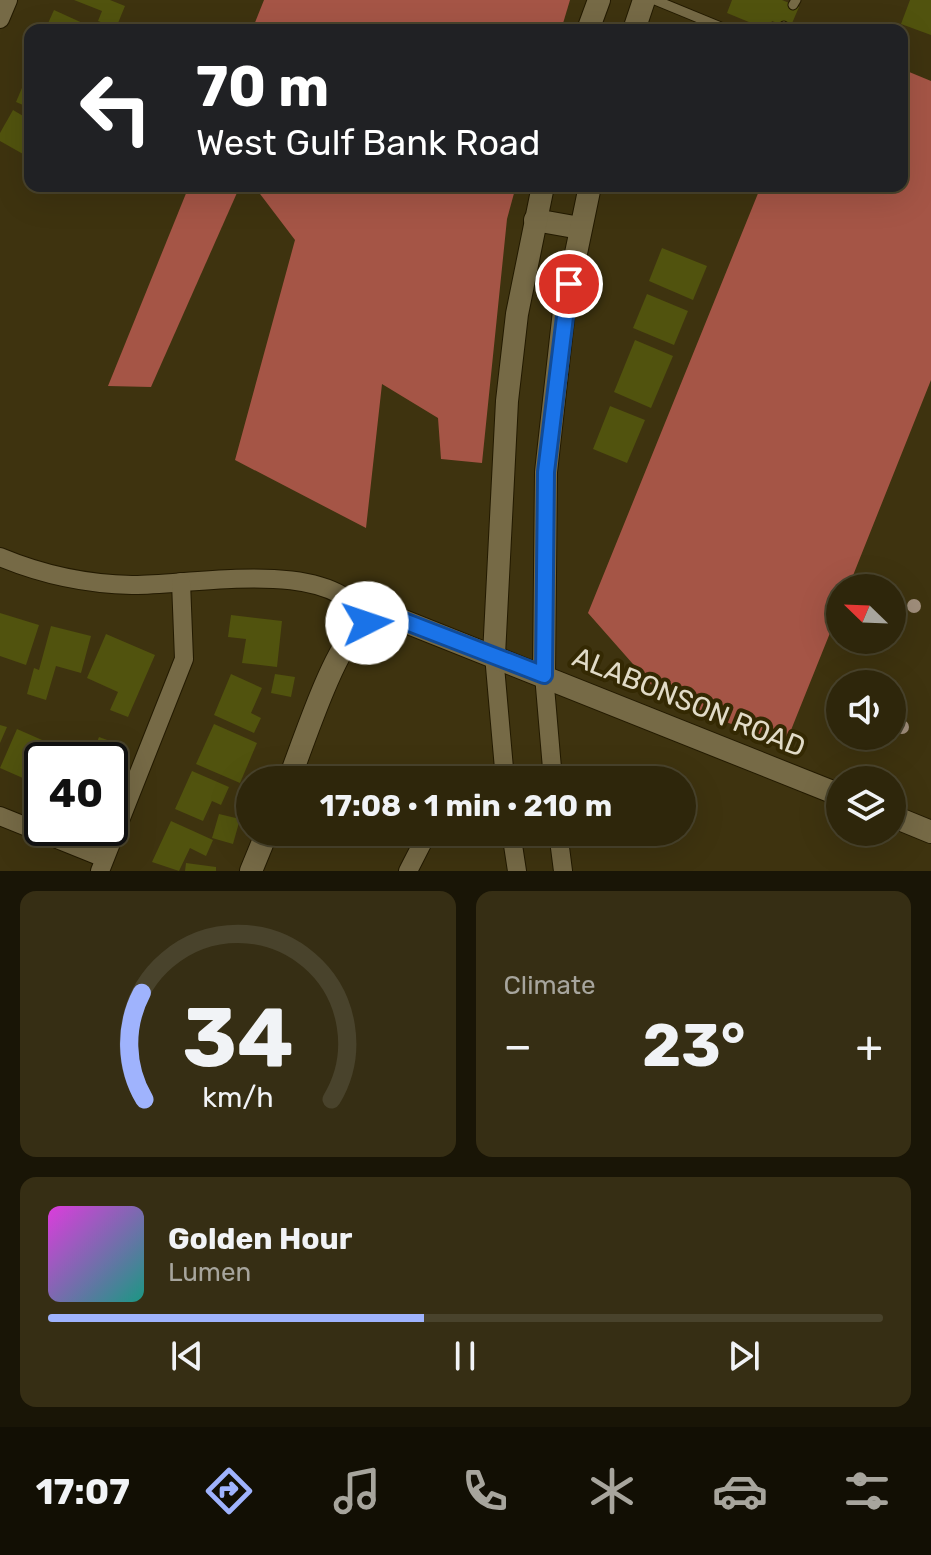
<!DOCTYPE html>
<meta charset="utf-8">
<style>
body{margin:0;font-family:Rubik,sans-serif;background:#362e14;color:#f1f3f6;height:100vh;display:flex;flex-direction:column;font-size:30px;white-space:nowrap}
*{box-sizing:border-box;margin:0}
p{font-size:26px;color:#a7a59d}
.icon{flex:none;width:44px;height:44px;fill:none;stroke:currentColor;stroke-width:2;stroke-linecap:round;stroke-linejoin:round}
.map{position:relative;height:871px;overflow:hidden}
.details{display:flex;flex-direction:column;gap:20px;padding:20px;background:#191506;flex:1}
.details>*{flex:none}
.top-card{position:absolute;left:24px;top:24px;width:884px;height:168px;border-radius:16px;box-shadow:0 8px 32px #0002,0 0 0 2px #49432c;background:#202124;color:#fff;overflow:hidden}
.needle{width:52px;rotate:293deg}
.fabs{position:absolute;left:826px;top:574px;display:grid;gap:16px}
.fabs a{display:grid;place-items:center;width:80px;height:80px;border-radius:50%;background:#2e260b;box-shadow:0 8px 32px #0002,0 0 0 2px #49432c;font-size:40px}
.speed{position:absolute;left:24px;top:742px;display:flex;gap:16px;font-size:40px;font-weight:700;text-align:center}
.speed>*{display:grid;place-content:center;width:104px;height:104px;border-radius:50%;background:#2e260b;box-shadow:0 8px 32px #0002,0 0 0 2px #49432c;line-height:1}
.speed .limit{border:4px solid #111;border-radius:12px;background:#fff;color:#111}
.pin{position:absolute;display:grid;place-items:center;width:68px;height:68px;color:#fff;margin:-34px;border:4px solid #fff;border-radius:50%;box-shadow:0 2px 8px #0007}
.me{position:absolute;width:88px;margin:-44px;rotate:86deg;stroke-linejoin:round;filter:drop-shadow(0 0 6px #0008)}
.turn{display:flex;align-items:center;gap:28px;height:168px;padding:0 40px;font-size:36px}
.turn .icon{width:104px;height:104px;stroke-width:2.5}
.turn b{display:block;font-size:56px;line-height:68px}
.big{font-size:60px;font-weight:700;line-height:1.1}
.details .widget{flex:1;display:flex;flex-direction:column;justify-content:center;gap:12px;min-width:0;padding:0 28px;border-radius:16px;background:#362e14}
.details .dial{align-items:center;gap:0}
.dial svg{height:208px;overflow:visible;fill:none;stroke:#49432c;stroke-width:7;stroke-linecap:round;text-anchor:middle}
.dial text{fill:#f1f3f6;stroke:none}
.song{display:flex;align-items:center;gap:24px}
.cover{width:96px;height:96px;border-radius:12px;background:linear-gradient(135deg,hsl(300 70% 55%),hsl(170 70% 35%))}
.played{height:8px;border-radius:4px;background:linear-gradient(90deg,#9fb3fd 45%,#49432c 45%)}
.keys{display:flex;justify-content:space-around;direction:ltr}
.heat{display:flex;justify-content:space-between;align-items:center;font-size:44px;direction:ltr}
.details .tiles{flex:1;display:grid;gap:20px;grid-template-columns:1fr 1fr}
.widget:last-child{grid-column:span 2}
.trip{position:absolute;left:236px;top:766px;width:460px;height:80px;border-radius:40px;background:#2e260b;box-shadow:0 8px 32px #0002,0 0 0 2px #49432c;font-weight:700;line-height:80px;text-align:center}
.tabs{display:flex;height:128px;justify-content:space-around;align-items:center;background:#120f04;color:#a7a59d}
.tabs .icon{width:56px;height:56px}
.tabs .on{color:#9fb3fd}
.tabs b{font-size:36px;color:#f1f3f6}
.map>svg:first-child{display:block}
</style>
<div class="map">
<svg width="931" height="871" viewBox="0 0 931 871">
<rect width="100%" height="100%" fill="#3e330f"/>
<g fill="#a55546">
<path d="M264,0H570L561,30H252Z"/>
<path d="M902,69L931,81V380L848,588H840V608L785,745L662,697L588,613L761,186H902Z"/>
<path d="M189,186H240L151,387L108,386Z"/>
<path d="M254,186H516L507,219L482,463L441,459L438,418L382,384L366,528L235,460L295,240Z"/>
</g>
<g fill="#51530e">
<path d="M74,0H110L125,6L116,28L98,21L102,11Z"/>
<path d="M732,0H782L799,7L790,28L772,21L768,30L727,13Z"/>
<path d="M910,0H931V35L901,24Z"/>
<path d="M54,10L87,25L84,30H45Z"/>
<path d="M30,69V108L16,102Z"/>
<path d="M13,110L30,120V141L23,154L0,141V133Z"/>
<path d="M662,248L707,266L693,300L649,281Z"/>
<path d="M647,294L688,311L674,345L633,328Z"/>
<path d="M635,340L673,356L651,408L614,392Z"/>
<path d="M610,406L645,420L627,463L593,449Z"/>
<path d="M0,613L39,625L26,665L0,656Z"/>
<path d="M231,615L282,621L277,667L242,663L246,639L228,637Z"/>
<path d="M51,626L91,636L81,673L56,666L46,700L27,694L34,668L39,670Z"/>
<path d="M106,634L155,655L128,717L110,710L118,692L87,678Z"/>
<path d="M231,674L262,688L251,713L261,718L254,733L214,715Z"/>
<path d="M275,674L295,677L291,697L271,693Z"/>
<path d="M214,724L257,743L240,783L196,764Z"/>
<path d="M0,725L7,727L0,743Z"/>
<path d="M17,729L58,747L52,760H42L41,786L0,768Z"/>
<path d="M99,737L118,744L111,760H90Z"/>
<path d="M192,771L229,787L221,805L212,801L203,821L175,809Z"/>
<path d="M219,814L240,819L233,844L212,838Z"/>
<path d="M171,821L213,840L206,856L190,848L179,871L152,862Z"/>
<path d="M186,863L216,867V871H185Z"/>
</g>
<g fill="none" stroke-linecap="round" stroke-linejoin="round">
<g stroke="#231a01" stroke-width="11">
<g id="service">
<path d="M655,0L728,30"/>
<path d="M793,5L796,0"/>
<path d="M783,30L784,26"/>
</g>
</g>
<g stroke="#231a01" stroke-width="20">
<g id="minor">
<path d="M0,19L8,0"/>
<path d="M0,557C43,575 85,584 132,585C191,586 337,554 367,623"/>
<path d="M494,655L505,780"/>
<path d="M544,675L553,780"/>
<path d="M0,816L104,858"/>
<path d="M511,832L517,871"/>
<path d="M558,832L563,871"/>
<path d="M100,871L184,659L181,582"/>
<path d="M408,871L428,832"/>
</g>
</g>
<g stroke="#231a01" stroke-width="24">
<g id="tertiary">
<path d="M588,30L599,0"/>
<path d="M634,30L644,0"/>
<path d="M535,220L580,228"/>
<path d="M494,655L507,401L517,314L543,186"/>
<path d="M544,675L546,472L564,311L590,186"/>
<path d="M289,780C302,746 331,659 352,636C363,624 376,621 391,616L840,795"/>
<path d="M892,816L931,832"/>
<path d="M251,871L267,832"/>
</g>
</g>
<use href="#service" stroke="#766a46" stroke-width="9"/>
<use href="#minor" stroke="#766a46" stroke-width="18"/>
<use href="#tertiary" stroke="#766a46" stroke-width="22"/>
</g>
<g fill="#a08e7b">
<circle cx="914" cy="606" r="7"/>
<circle cx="902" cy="727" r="7"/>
</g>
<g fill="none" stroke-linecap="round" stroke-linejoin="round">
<g stroke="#114b97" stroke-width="20">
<path id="route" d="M367,623L391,616L544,675L546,472L569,284"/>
</g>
<use href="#route" stroke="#1a73e8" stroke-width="14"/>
</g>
<g text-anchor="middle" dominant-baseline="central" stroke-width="8" stroke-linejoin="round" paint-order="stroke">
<g font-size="28" fill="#e1dbc7" stroke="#342903">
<text transform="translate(689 702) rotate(22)">ALABONSON ROAD</text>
</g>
</g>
</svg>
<div class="fabs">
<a><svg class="needle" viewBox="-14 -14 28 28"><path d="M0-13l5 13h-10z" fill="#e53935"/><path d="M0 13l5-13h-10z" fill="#a7a59d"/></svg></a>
<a><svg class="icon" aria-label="sound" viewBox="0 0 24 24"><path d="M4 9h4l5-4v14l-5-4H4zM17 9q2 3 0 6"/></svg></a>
<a><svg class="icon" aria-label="layers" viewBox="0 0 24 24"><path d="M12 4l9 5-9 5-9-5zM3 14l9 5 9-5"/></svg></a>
</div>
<div class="speed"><div class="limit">40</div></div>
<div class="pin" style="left:569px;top:284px;background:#d93025"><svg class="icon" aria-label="arrive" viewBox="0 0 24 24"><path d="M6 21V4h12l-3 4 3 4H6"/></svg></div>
<svg class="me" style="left:367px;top:623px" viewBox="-20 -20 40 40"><circle r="19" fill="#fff"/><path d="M0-13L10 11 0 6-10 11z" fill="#1a73e8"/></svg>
<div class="trip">17:08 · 1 min · 210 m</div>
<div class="top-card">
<div class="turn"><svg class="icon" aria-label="left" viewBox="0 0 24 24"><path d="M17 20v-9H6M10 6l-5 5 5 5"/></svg><div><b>70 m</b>West Gulf Bank Road</div></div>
</div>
</div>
<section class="details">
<div class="tiles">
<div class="widget dial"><svg viewBox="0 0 100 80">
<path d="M14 69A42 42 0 1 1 86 69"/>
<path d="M14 69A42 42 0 0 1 13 28" stroke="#9fb3fd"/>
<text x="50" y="56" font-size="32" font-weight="700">34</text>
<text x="50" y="72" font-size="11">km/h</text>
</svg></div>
<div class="widget"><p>Climate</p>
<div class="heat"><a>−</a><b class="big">23°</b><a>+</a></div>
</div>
<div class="widget">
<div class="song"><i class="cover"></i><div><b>Golden Hour</b><p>Lumen</p></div></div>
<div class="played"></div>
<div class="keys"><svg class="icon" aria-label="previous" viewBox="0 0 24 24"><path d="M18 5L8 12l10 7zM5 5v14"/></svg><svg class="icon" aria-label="pause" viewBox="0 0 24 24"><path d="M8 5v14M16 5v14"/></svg><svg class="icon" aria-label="next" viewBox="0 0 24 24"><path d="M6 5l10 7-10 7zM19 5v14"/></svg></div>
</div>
</div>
</section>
<nav class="tabs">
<b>17:07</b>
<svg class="icon on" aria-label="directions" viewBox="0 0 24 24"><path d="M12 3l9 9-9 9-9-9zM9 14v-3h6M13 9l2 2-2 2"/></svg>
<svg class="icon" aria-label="music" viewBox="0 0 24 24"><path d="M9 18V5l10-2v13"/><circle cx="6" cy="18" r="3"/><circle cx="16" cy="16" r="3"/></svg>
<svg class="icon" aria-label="phone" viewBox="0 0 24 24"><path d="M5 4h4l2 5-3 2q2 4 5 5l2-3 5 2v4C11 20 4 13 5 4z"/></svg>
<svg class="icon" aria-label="climate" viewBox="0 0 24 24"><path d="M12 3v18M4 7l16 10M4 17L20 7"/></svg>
<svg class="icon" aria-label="car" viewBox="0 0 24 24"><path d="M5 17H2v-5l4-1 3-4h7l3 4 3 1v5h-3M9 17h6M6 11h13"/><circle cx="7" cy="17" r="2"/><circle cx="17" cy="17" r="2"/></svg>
<svg class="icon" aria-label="filters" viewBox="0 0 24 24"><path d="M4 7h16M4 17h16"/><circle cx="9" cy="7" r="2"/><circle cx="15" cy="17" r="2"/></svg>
</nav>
